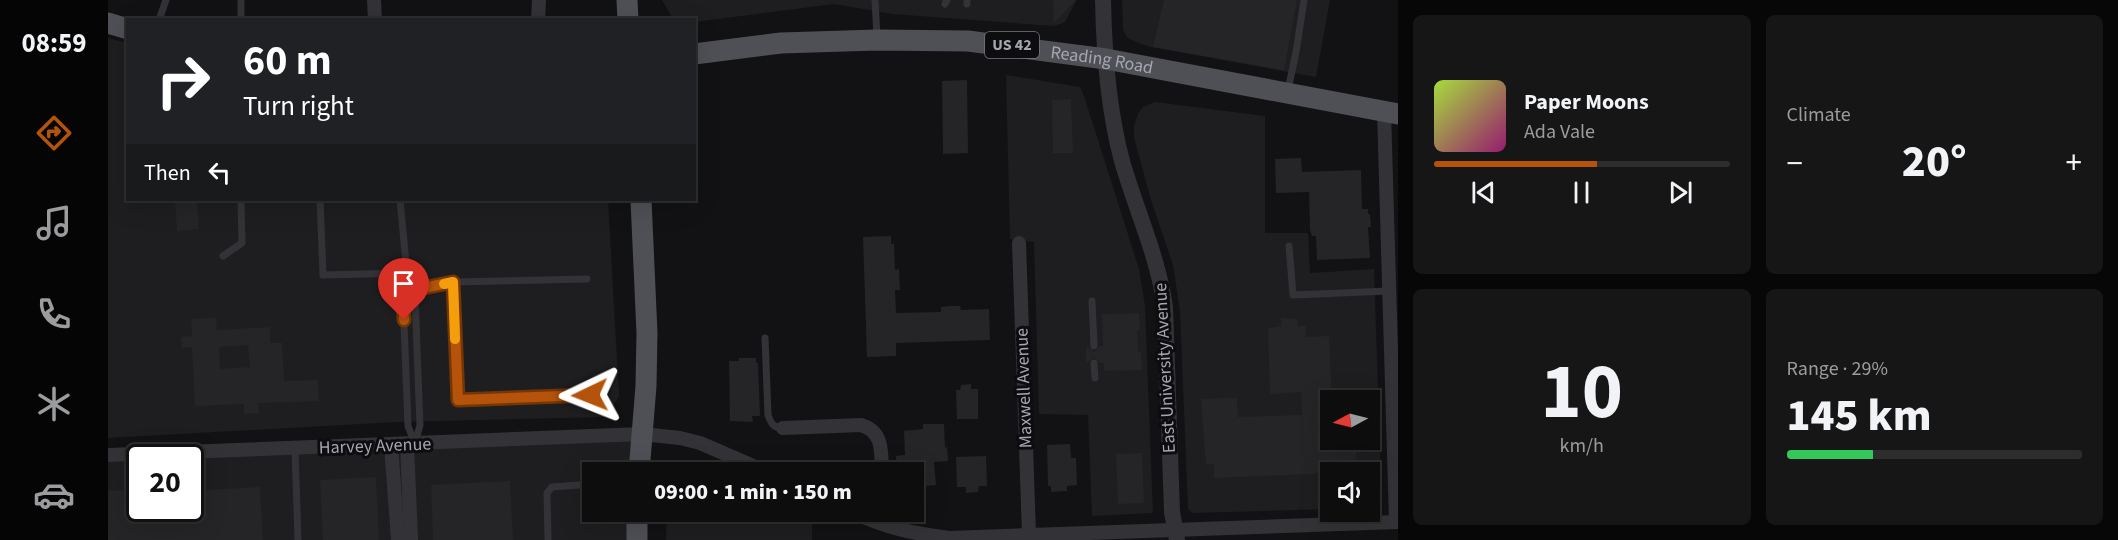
<!DOCTYPE html>
<meta charset="utf-8">
<style>
body{margin:0;font-family:"Source Sans 3",sans-serif;background:#171617;color:#f1f3f6;height:100vh;display:flex;flex-direction:column;font-size:22px;white-space:nowrap}
*{box-sizing:border-box;margin:0}
p{font-size:20px;color:#9b9c9e}
.icon{flex:none;width:33px;height:33px;fill:none;stroke:currentColor;stroke-width:2;stroke-linecap:round;stroke-linejoin:round}
.map{position:relative;flex:1;overflow:hidden}
.sheet{display:flex;flex-direction:column;gap:15px;padding:15px;background:#080708;width:720px}
.sheet>*{flex:none}
.top-card{position:absolute;left:18px;top:18px;width:570px;height:183px;border-radius:0px;box-shadow:0 6px 24px #0002,0 0 0 2px #2e2d2e;background:#202124;color:#fff;overflow:hidden}
.needle{width:39px;rotate:263deg}
.buttons{position:absolute;left:1212px;top:390px;display:grid;gap:12px}
.buttons a{display:grid;place-items:center;width:60px;height:60px;border-radius:0px;background:#0e0d0e;box-shadow:0 6px 24px #0002,0 0 0 2px #2e2d2e;font-size:30px}
.speed{position:absolute;left:18px;top:444px;display:flex;gap:12px;font-size:30px;font-weight:700;text-align:center}
.speed>*{display:grid;place-content:center;width:78px;height:78px;border-radius:50%;background:#0e0d0e;box-shadow:0 6px 24px #0002,0 0 0 2px #2e2d2e;line-height:1}
.speed .limit{border:3px solid #111;border-radius:9px;background:#fff;color:#111}
.pin{position:absolute;display:grid;place-items:center;width:51px;height:51px;color:#fff;margin:-62px -26px;border-radius:50% 50% 50% 0;rotate:-45deg;box-shadow:0 0 6px #0007}
.pin .icon{rotate:45deg}
.me{position:absolute;width:66px;margin:-33px;rotate:268deg;stroke-linejoin:round;filter:drop-shadow(0 0 4px #0008)}
.turn{display:flex;align-items:center;gap:21px;height:126px;padding:0 18px;font-size:27px}
.turn .icon{width:78px;height:78px;stroke-width:2.5}
.turn b{display:block;font-size:42px;line-height:51px}
.then{display:flex;align-items:center;height:57px;padding:0 18px;background:#0003;gap:12px;font-size:22px}
.big{font-size:45px;font-weight:800;line-height:1.1}
.sheet .card{flex:1;display:flex;flex-direction:column;justify-content:center;gap:9px;min-width:0;padding:0 21px;border-radius:9px;background:#171617}
.sheet .dial{align-items:center;gap:0}
.dial b{font-size:78px;line-height:1}
.song{display:flex;align-items:center;gap:18px}
.cover{width:72px;height:72px;border-radius:9px;background:linear-gradient(135deg,hsl(80 70% 55%),hsl(320 70% 35%))}
.played{height:6px;border-radius:3px;background:linear-gradient(90deg,#b45309 55%,#2e2d2e 55%)}
.keys{display:flex;justify-content:space-around;direction:ltr}
.heat{display:flex;justify-content:space-between;align-items:center;font-size:33px;direction:ltr}
.charge{height:9px;border-radius:4px;background:linear-gradient(90deg,#34c759 29%,#2e2d2e 0)}
.sheet .tiles{flex:1;display:grid;gap:15px;grid-template-columns:repeat(2,1fr)}
.trip{position:absolute;left:474px;top:462px;width:342px;height:60px;border-radius:0px;background:#0e0d0e;box-shadow:0 6px 24px #0002,0 0 0 2px #2e2d2e;font-weight:800;line-height:60px;text-align:center}
main{display:flex;flex:1;min-height:0}
.menu{display:flex;flex-direction:column;width:108px;justify-content:space-around;align-items:center;background:#060506;color:#9b9c9e}
.menu .icon{width:42px;height:42px}
.menu .current{color:#b45309}
.menu b{font-size:27px;color:#f1f3f6}
.map>svg:first-child{display:block}
</style>
<main>
<nav class="menu">
<b>08:59</b>
<svg class="icon current" aria-label="directions" viewBox="0 0 24 24"><path d="M12 3l9 9-9 9-9-9zM9 14v-3h6M13 9l2 2-2 2"/></svg>
<svg class="icon" aria-label="music" viewBox="0 0 24 24"><path d="M9 18V5l10-2v13"/><circle cx="6" cy="18" r="3"/><circle cx="16" cy="16" r="3"/></svg>
<svg class="icon" aria-label="phone" viewBox="0 0 24 24"><path d="M5 4h4l2 5-3 2q2 4 5 5l2-3 5 2v4C11 20 4 13 5 4z"/></svg>
<svg class="icon" aria-label="climate" viewBox="0 0 24 24"><path d="M12 3v18M4 7l16 10M4 17L20 7"/></svg>
<svg class="icon" aria-label="car" viewBox="0 0 24 24"><path d="M5 17H2v-5l4-1 3-4h7l3 4 3 1v5h-3M9 17h6M6 11h13"/><circle cx="7" cy="17" r="2"/><circle cx="17" cy="17" r="2"/></svg>
</nav>
<div class="map">
<svg width="1290" height="540" viewBox="0 0 1290 540">
<rect width="100%" height="100%" fill="#121113"/>
<g fill="#1e1e20" fill-rule="evenodd">
<path d="M554,0H968V1L957,22L947,26L784,14L726,4L587,22L586,20L565,19Z"/>
<path d="M1014,0H1222L1208,77L1043,47L1030,43L1020,38L1015,30Z"/>
<path d="M0,38L19,43L20,200H500L511,396L499,417L289,422L0,438Z"/>
<path d="M898,75L972,87L976,96L1031,269L1037,306L1045,513L984,516L980,415L931,414L926,242L902,239Z"/>
<path d="M1047,102L1157,116V233H1200L1202,273L1266,269L1274,508H1262V472H1222V509L1085,513L1080,509L1072,311L1065,265L1042,197L1026,137V126L1030,114L1035,107ZM1222,400H1262V440H1222Z"/>
<path d="M534,434L531,472H484V512H529V540H0V455ZM32,458H82V508H32Z"/>
<path d="M581,461L598,464L617,472H566L573,465Z"/>
<path d="M559,512H699L704,514V540H558Z"/>
</g>
<g fill="#252427" fill-rule="evenodd">
<path d="M945,0H968L946,23Z"/>
<path d="M1056,0H1189L1176,70L1045,47Z"/>
<path d="M859,80L860,153L835,154L834,81Z"/>
<path d="M963,99L965,153H945L944,100Z"/>
<path d="M1193,158L1194,172L1253,170L1254,209H1260V214H1262L1263,227H1260L1262,258L1209,260L1208,236H1204L1202,230L1201,192L1168,193L1167,159Z"/>
<path d="M67,200H89L91,229L69,231Z"/>
<path d="M783,236V244H786L787,270L791,269L792,290H787L788,313L833,312V307L842,306H852L853,310L881,309L882,340L788,343V356L759,357L755,237Z"/>
<path d="M1031,313L1032,330H1029L1030,352H1033L1034,370L996,371V363H992L986,357L978,363V346L986,352L989,350L992,346H995L994,314Z"/>
<path d="M108,318L109,330L162,327V343H174L176,381L210,380L211,401L150,403L151,413L136,414V404L87,406L84,347L74,348L73,337L84,336L83,319ZM140,345L142,367L112,369L111,347Z"/>
<path d="M1173,318L1189,319L1190,326H1198L1197,337L1221,336L1224,400H1222V440H1248L1249,472L1106,478V464L1098,465L1093,399L1129,398L1130,417L1194,415L1193,392L1162,394L1160,328L1173,326Z"/>
<path d="M631,358H648V363H650L652,416H644L645,422L622,421L621,361H631Z"/>
<path d="M863,384V389H870V419H849L848,390H852L853,385Z"/>
<path d="M815,424H836L837,448L839,447L840,461L826,462L828,485L806,487V472H789L788,456L797,455L796,431L815,429Z"/>
<path d="M962,444L963,458H968L969,485L959,486V491L943,492V486H940L939,445Z"/>
<path d="M1034,453L1036,503L1010,504L1008,454Z"/>
<path d="M878,456L879,486H871L870,492L858,493V487H849L848,457Z"/>
<path d="M268,477L271,540H215L212,480Z"/>
<path d="M402,481L405,540H325L323,485Z"/>
<path d="M152,487L155,540H0V491L32,489V508H82V491Z"/>
<path d="M599,512H643V521L599,523Z"/>
</g>
<g fill="none" stroke-linecap="round" stroke-linejoin="round">
<g stroke="#333337" stroke-width="7">
<path d="M767,0L769,36"/>
<path d="M859,0V4"/>
<path d="M837,4L839,0"/>
<path d="M51,20L58,0"/>
<path d="M133,20V0"/>
<path d="M1180,90L1188,52L1196,0"/>
<path d="M212,200L215,275L299,273L292,200"/>
<path d="M1181,246L1185,295L1280,291"/>
<path d="M115,256L134,243L133,200"/>
<path d="M299,273L300,291L295,298L300,426L307,444"/>
<path d="M345,282L350,401L482,395"/>
<path d="M300,291L345,282L479,279"/>
<path d="M300,291L307,296L312,425L307,443"/>
<path d="M984,301L986,346"/>
<path d="M657,338L660,415C663,423 665,428 675,428"/>
<path d="M986,363L987,378"/>
<path d="M187,449L190,540"/>
<path d="M440,540L439,493L444,487L484,484"/>
</g>
<g stroke="#333337" stroke-width="14">
<path d="M266,0L267,20"/>
<path d="M430,20L431,0"/>
<path d="M1276,111L1288,522"/>
<path d="M911,243L921,534"/>
<path d="M675,428L753,425C776,432 773,452 774,472"/>
<path d="M283,445L290,540"/>
<path d="M299,445L303,540"/>
<path d="M0,455L534,434L572,438L592,443L659,472"/>
<path d="M744,512C780,528 802,533 841,538L1290,522"/>
</g>
<path stroke="#333337" stroke-width="16" d="M995,0C996,53 1000,109 1014,161C1028,210 1050,256 1057,307L1064,512L1069,540"/>
<g stroke="#4f5056" stroke-width="21">
<path d="M519,0L520,20"/>
<path d="M0,23L20,29"/>
<path id="s1" d="M586,54L673,43L769,40L860,41L998,59L1290,114"/>
<path d="M531,472L538,386L539,333L533,200"/>
<path d="M529,512V540"/>
</g>
</g>
<g fill="none" stroke-linecap="round" stroke-linejoin="round">
<g stroke="#753606" stroke-width="15">
<path id="route" d="M296,320L295,298L300,291L345,282L350,400L482,395"/>
</g>
<use href="#route" stroke="#b45309" stroke-width="10"/>
<path stroke="#f59e0b" stroke-width="10" d="M336,284L345,282L347,339"/>
</g>
<g text-anchor="middle" dominant-baseline="central" stroke-width="6" stroke-linejoin="round" paint-order="stroke">
<rect fill="#0d0c0e" stroke="#777881" stroke-width="1.5" x="877" y="32" width="54" height="26" rx="4.5"/>
<g font-size="16" font-weight="bold" fill="#a4a6b2">
<text x="904" y="45">US 42</text>
</g>
<g font-size="18" fill="#a4a6b2" stroke="#0d0c0e">
<text stroke="none"><textPath href="#s1" startOffset="410">Reading Road</textPath></text>
<text transform="translate(1057 368) rotate(-93)">East University Avenue</text>
<text transform="translate(916 388) rotate(-92)">Maxwell Avenue</text>
<text transform="translate(267 446) rotate(-2)">Harvey Avenue</text>
</g>
</g>
</svg>
<div class="buttons">
<a><svg class="needle" viewBox="-14 -14 28 28"><path d="M0-13l5 13h-10z" fill="#e53935"/><path d="M0 13l5-13h-10z" fill="#9b9c9e"/></svg></a>
<a><svg class="icon" aria-label="sound" viewBox="0 0 24 24"><path d="M4 9h4l5-4v14l-5-4H4zM17 9q2 3 0 6"/></svg></a>
</div>
<div class="speed"><div class="limit">20</div></div>
<div class="pin" style="left:296px;top:320px;background:#d93025"><svg class="icon" aria-label="arrive" viewBox="0 0 24 24"><path d="M6 21V4h12l-3 4 3 4H6"/></svg></div>
<svg class="me" style="left:482px;top:395px" viewBox="-20 -20 40 40"><path d="M0-17L14 15 0 8-14 15z" fill="#b45309" stroke="#fff" stroke-width="4"/></svg>
<div class="trip">09:00 · 1 min · 150 m</div>
<div class="top-card">
<div class="turn"><svg class="icon" aria-label="right" viewBox="0 0 24 24"><path d="M7 20v-9h11M14 6l5 5-5 5"/></svg><div><b>60 m</b>Turn right</div></div>
<div class="then">Then<svg class="icon" aria-label="left" viewBox="0 0 24 24"><path d="M17 20v-9H6M10 6l-5 5 5 5"/></svg></div>
</div>
</div>
<section class="sheet">
<div class="tiles">
<div class="card">
<div class="song"><i class="cover"></i><div><b>Paper Moons</b><p>Ada Vale</p></div></div>
<div class="played"></div>
<div class="keys"><svg class="icon" aria-label="previous" viewBox="0 0 24 24"><path d="M18 5L8 12l10 7zM5 5v14"/></svg><svg class="icon" aria-label="pause" viewBox="0 0 24 24"><path d="M8 5v14M16 5v14"/></svg><svg class="icon" aria-label="next" viewBox="0 0 24 24"><path d="M6 5l10 7-10 7zM19 5v14"/></svg></div>
</div>
<div class="card"><p>Climate</p>
<div class="heat"><a>−</a><b class="big">20°</b><a>+</a></div>
</div>
<div class="card dial"><b>10</b><p>km/h</p></div>
<div class="card"><p>Range · 29%</p><b class="big">145 km</b><div class="charge"></div></div>
</div>
</section>
</main>
